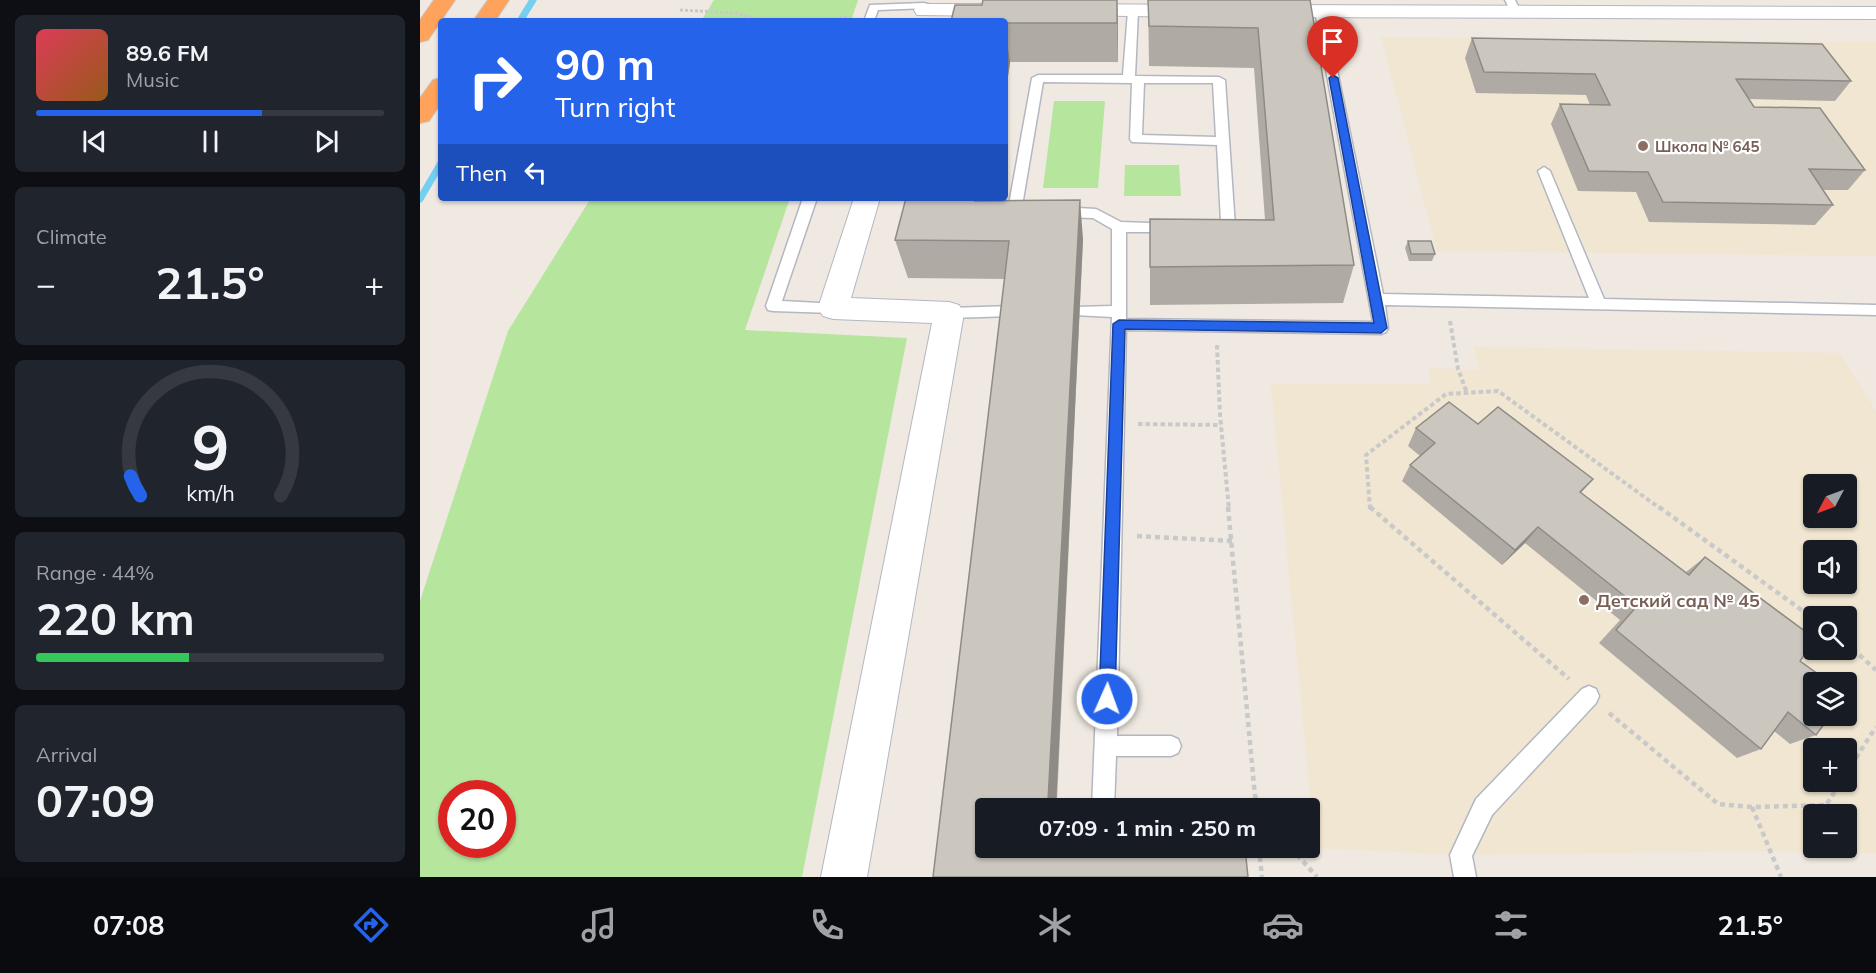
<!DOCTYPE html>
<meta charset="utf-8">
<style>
body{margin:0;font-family:Mulish,sans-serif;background:#20242c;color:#f1f3f6;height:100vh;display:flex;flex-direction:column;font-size:22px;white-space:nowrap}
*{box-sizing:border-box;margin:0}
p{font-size:20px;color:#9ea1a6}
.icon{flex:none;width:33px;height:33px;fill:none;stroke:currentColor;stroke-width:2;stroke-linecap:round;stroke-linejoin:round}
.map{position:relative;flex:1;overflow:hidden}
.details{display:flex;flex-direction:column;gap:15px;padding:15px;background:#0d0f14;width:420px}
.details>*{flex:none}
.hud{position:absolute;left:18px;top:18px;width:570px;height:183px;border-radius:6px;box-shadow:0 2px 4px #0004;background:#2563eb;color:#fff;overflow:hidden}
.needle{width:39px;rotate:229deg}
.tools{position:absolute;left:1383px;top:474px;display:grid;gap:12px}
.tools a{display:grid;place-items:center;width:54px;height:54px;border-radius:6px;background:#171b24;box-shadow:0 2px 4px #0004;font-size:30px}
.speed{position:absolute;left:18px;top:780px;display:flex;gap:12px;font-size:30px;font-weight:700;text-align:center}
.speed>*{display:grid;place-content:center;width:78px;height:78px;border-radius:50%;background:#171b24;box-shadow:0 2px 4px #0004;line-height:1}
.speed .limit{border:9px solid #d22;background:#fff;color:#111}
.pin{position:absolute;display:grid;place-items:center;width:51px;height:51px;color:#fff;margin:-62px -26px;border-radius:50% 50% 50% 0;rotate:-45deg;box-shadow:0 0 6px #0007}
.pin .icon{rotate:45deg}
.me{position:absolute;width:66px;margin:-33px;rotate:2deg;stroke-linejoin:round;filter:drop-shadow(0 0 4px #0008)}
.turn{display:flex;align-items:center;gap:21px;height:126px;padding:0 18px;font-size:27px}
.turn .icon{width:78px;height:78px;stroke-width:2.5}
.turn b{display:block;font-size:42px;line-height:51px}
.then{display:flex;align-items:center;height:57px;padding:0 18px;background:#0003;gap:12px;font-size:22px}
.big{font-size:45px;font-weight:700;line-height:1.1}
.details .tile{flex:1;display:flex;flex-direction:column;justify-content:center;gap:9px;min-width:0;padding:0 21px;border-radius:9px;background:#20242c}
.details .dial{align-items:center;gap:0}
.dial svg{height:156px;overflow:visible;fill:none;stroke:#363941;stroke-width:7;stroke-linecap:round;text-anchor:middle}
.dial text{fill:#f1f3f6;stroke:none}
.song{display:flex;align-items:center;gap:18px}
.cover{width:72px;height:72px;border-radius:9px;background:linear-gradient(135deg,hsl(350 70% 55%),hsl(30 70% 35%))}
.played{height:6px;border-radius:3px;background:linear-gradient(90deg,#2563eb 65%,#363941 65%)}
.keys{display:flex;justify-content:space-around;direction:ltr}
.heat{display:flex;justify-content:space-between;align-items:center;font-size:33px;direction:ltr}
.charge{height:9px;border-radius:4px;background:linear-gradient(90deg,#34c759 44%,#363941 0)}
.trip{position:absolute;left:555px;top:798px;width:345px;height:60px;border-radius:6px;background:#171b24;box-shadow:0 2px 4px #0004;font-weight:700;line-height:60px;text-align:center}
.tabs{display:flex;height:96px;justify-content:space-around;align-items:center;background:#090b0e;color:#9ea1a6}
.tabs .icon{width:42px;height:42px}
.tabs .on{color:#2563eb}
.tabs b{font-size:27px;color:#f1f3f6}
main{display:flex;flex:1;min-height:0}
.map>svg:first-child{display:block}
</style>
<main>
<section class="details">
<div class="tile">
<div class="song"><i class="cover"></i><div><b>89.6 FM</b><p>Music</p></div></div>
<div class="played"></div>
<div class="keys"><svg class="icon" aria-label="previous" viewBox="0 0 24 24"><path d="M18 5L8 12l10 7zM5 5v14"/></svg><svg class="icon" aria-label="pause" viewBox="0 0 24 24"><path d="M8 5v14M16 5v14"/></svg><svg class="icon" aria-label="next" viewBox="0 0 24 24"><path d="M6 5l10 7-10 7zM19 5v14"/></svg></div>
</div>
<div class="tile"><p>Climate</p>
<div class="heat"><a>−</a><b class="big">21.5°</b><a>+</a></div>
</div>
<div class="tile dial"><svg viewBox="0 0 100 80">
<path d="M14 69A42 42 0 1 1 86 69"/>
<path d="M14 69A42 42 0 0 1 9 59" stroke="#2563eb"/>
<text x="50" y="56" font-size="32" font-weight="700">9</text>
<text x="50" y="72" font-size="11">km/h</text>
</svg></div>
<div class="tile"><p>Range · 44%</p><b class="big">220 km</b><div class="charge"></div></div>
<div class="tile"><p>Arrival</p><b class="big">07:09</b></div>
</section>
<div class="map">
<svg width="1456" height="877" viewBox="0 0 1456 877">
<rect width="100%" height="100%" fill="#efe9e1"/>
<g fill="#f0e6d1" fill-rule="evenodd">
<path d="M961,37L1456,42V256L1017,251Z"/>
<path d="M1053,347L1420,353L1456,411V853L1349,851L1041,855L895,848L851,384H1011L1009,368L1060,370ZM1394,484H1426V518H1394ZM1394,550H1426V584H1394ZM1394,616H1426V650H1394ZM1394,682H1426V716H1394ZM1394,748H1426V782H1394ZM1394,814H1426V848H1394Z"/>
</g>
<g fill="#b6e59e" fill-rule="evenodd">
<path d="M294,0H438L431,21H281Z"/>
<path d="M634,101H685L678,188H623Z"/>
<path d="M705,165H759L761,196H704Z"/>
<path d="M171,198H370L325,330L487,338L382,877H0V601L88,331ZM32,794H82V844H32Z"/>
</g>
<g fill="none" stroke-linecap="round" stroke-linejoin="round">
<g stroke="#75cff0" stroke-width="7">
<path d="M100,21L113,0"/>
<path d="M0,199L21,163"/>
</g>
<g stroke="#b4b7c1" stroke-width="3">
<g id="service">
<path d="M1085,0H1095L1101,12L1100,14H1092Z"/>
<path d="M504,3L508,4V8L458,10L454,21H444L450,5Z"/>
<path d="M713,8L718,11L715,76L799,77L805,80L815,227L813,230L795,232L788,227L790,224L801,222L797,145L712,142L710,139L712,83L623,82L602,206L611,208L613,211L606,215L590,213L588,210L612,78L618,75H703L708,11ZM724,83H793L796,137L722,135Z"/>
<path d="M900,8L905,11L963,294L1169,298L1118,171L1124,167L1130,171L1184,299L1456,305V315L965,305L968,328L966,332L961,334L706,330L697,736H751L758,739L761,746L758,753L751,756H696L694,808H672L692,317L655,315L653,311L655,307L692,306V229L673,218L640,217L633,212L640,207L676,209L701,222L756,224L758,227L751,232H706V319L953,322L895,11Z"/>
<path d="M383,198H397L362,301L418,304L420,308L418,312L413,313L353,311L348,310L346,306Z"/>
<path d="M593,306L598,307L600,311L598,315L593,316L529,318L524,317L522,313L524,309L529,308Z"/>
<path d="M1169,686L1176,689L1179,696L1176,703L1072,815L1052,856L1056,877H1034L1030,855L1056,799L1162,689Z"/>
</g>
</g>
<g stroke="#b4b7c1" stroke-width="2">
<g id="minor">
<path d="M505,4H578L586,5L589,10L586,15L578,16L497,15L494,10L497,5Z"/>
<path d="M654,4L773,5L781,6L784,11L781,16L773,17L646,15L643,10L646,5Z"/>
<path d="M849,5L1456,7V19L849,17L841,16L838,11L841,6Z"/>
<path d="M434,198H460L431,298L529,302L539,305L544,313L447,877H401L512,323L413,319L403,316L398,308Z"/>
</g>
</g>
<g stroke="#c9c9c9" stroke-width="2">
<g id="motorway">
<path d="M14,0H35L8,40L0,42V20Z"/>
<path d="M68,0H89L75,21H53Z"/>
<path d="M21,78V103L9,121L0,123V98L13,80Z"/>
</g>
</g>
<path stroke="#c9c9c9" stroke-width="3" stroke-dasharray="3 2" stroke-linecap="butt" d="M260,10L315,13L342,20L387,21L429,17"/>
<g stroke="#c9c9c9" stroke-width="4" stroke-dasharray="4.5 3" stroke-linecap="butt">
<path d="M1030,321L1038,369L1047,393"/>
<path d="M797,345L800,415L809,509"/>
<path d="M718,424L801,425"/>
<path d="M950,509L946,455L1026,394L1078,391L1241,509"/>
</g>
<g stroke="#c9c9c9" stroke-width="4.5" stroke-dasharray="5 4" stroke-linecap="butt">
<path d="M808,507L835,796L843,808"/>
<path d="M950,507L1149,679"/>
<path d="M1239,507L1394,619"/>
<path d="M717,536L812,541"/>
<path d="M1426,643L1456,670"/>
<path d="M1189,713L1298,804L1332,807L1406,805L1421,782"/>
<path d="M1426,773L1456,727"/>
<path d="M835,797L836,808"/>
<path d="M1332,807L1361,877"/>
<path d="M839,848L842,877"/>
<path d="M871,848L897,877"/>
</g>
<use href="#service" fill="#fff" fill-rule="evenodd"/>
<use href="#minor" fill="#fff" fill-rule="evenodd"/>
<use href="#motorway" fill="#ffa35c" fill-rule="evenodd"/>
</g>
<g fill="#afaba4">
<path d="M697,0L698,34V62H590L585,97V21L562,5Z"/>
<path d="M728,0H890L934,265L923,303L730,305V219L845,220L834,68L729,66Z"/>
<path d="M1052,38L1431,81L1415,101L1329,99L1334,107L1445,170L1428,190H1403L1413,205L1395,225L1229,222L1216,192L1158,191L1131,124L1140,104L1170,105L1166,95L1056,93L1045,58Z"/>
<path d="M486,198H570V201L663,239L637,801L513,877L585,279L488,278L475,240Z"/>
<path d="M988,241L1015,254L1012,261H989L985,248Z"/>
<path d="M1058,424L1173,479L1161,493L1266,572L1285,557L1380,661L1396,735L1370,744L1354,731L1341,749L1317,758L1179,643L1200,620L1105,543L1082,565L982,481L990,465L1000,456L988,446L996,428Z"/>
</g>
<g fill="#8e8b86">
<path d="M697,0L698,34V62L697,23Z"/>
<path d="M585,28L590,62L585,97Z"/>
<path d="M556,198H570L564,240L555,201Z"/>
<path d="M660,200L663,239L636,808L628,801Z"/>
<path d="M1118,527L1105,543L1082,565L1095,550Z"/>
</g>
<g fill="#cbc7bf" stroke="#8e8b86" stroke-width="1.5">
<path d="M563,0H697V23H585V21H531L535,5H562Z"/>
<path d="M728,0H890L934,265L730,267V219L854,220L838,28L729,26Z"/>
<path d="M1052,38L1402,44L1431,81L1316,79L1334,107L1400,108L1445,170L1389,169L1413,205L1243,202L1228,172L1169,171L1140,104L1190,105L1175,74L1064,72Z"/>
<path d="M486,198H556L555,201L660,200L628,801L822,800L823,808H566V848H825L828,877H513L589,241L475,240Z"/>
<path d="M988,241H1011L1015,254H991Z"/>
<path d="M1029,402L1058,424L1078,407L1173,479L1160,492L1269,575L1285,557L1394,638V642L1380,661L1409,682H1394V716H1410L1396,735L1368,712L1341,749L1196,630L1217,606L1118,527L1095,550L990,465L1015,443L996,428Z"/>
</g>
<path fill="#2563eb" stroke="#184099" stroke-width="1.5" d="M913,75L918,78L967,328L961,333L705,329L695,699L693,705L687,707L681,705L679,699L693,324L699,320L954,323L909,78Z"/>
<g fill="#8d6e63" stroke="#fff" stroke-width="2">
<circle cx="1223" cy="146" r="6"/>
<circle cx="1164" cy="600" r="6"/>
</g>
<g text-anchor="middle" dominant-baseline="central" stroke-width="4.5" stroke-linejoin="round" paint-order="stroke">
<g font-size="15" font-weight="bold" fill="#785e54" stroke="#fff" text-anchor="start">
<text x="1235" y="146">Школа № 645</text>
</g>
<g font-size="18" font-weight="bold" fill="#785e54" stroke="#fff" text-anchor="start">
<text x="1176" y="600">Детский сад № 45</text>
</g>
</g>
</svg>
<div class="tools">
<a><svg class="needle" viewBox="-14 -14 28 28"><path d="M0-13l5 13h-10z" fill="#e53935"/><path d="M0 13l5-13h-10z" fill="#9ea1a6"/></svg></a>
<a><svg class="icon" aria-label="sound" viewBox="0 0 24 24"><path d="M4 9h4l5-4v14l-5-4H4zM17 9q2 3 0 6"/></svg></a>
<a><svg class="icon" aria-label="search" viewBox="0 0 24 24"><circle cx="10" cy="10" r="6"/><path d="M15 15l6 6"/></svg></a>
<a><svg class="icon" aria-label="layers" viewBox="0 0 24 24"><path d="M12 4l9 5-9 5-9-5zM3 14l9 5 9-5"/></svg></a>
<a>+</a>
<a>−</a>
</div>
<div class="speed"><div class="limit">20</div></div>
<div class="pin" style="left:913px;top:78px;background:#d93025"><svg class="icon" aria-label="arrive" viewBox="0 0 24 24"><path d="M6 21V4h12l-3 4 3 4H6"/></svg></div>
<svg class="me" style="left:687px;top:699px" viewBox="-20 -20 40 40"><circle r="17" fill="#2563eb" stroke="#fff" stroke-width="3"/><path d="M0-11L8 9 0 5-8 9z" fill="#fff"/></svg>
<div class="trip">07:09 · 1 min · 250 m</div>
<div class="hud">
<div class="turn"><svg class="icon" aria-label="right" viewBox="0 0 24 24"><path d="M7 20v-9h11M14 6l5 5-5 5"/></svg><div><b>90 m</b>Turn right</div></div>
<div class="then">Then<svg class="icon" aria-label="left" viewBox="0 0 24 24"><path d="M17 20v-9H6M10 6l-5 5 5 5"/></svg></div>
</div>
</div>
</main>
<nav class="tabs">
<b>07:08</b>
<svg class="icon on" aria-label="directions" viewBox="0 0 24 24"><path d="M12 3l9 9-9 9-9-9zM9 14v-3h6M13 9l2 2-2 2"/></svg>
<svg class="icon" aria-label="music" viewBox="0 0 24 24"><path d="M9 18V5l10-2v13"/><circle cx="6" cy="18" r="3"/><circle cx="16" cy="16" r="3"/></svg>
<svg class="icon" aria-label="phone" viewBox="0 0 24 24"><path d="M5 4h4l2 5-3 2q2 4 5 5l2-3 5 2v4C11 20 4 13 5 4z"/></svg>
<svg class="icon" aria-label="climate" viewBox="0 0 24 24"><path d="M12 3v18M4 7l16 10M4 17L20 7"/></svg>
<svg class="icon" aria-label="car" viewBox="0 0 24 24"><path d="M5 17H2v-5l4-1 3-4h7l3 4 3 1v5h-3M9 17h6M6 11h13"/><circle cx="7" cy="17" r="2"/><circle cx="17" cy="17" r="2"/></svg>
<svg class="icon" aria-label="filters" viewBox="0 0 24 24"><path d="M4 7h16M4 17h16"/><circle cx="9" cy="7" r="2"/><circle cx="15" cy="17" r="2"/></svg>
<b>21.5°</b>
</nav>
